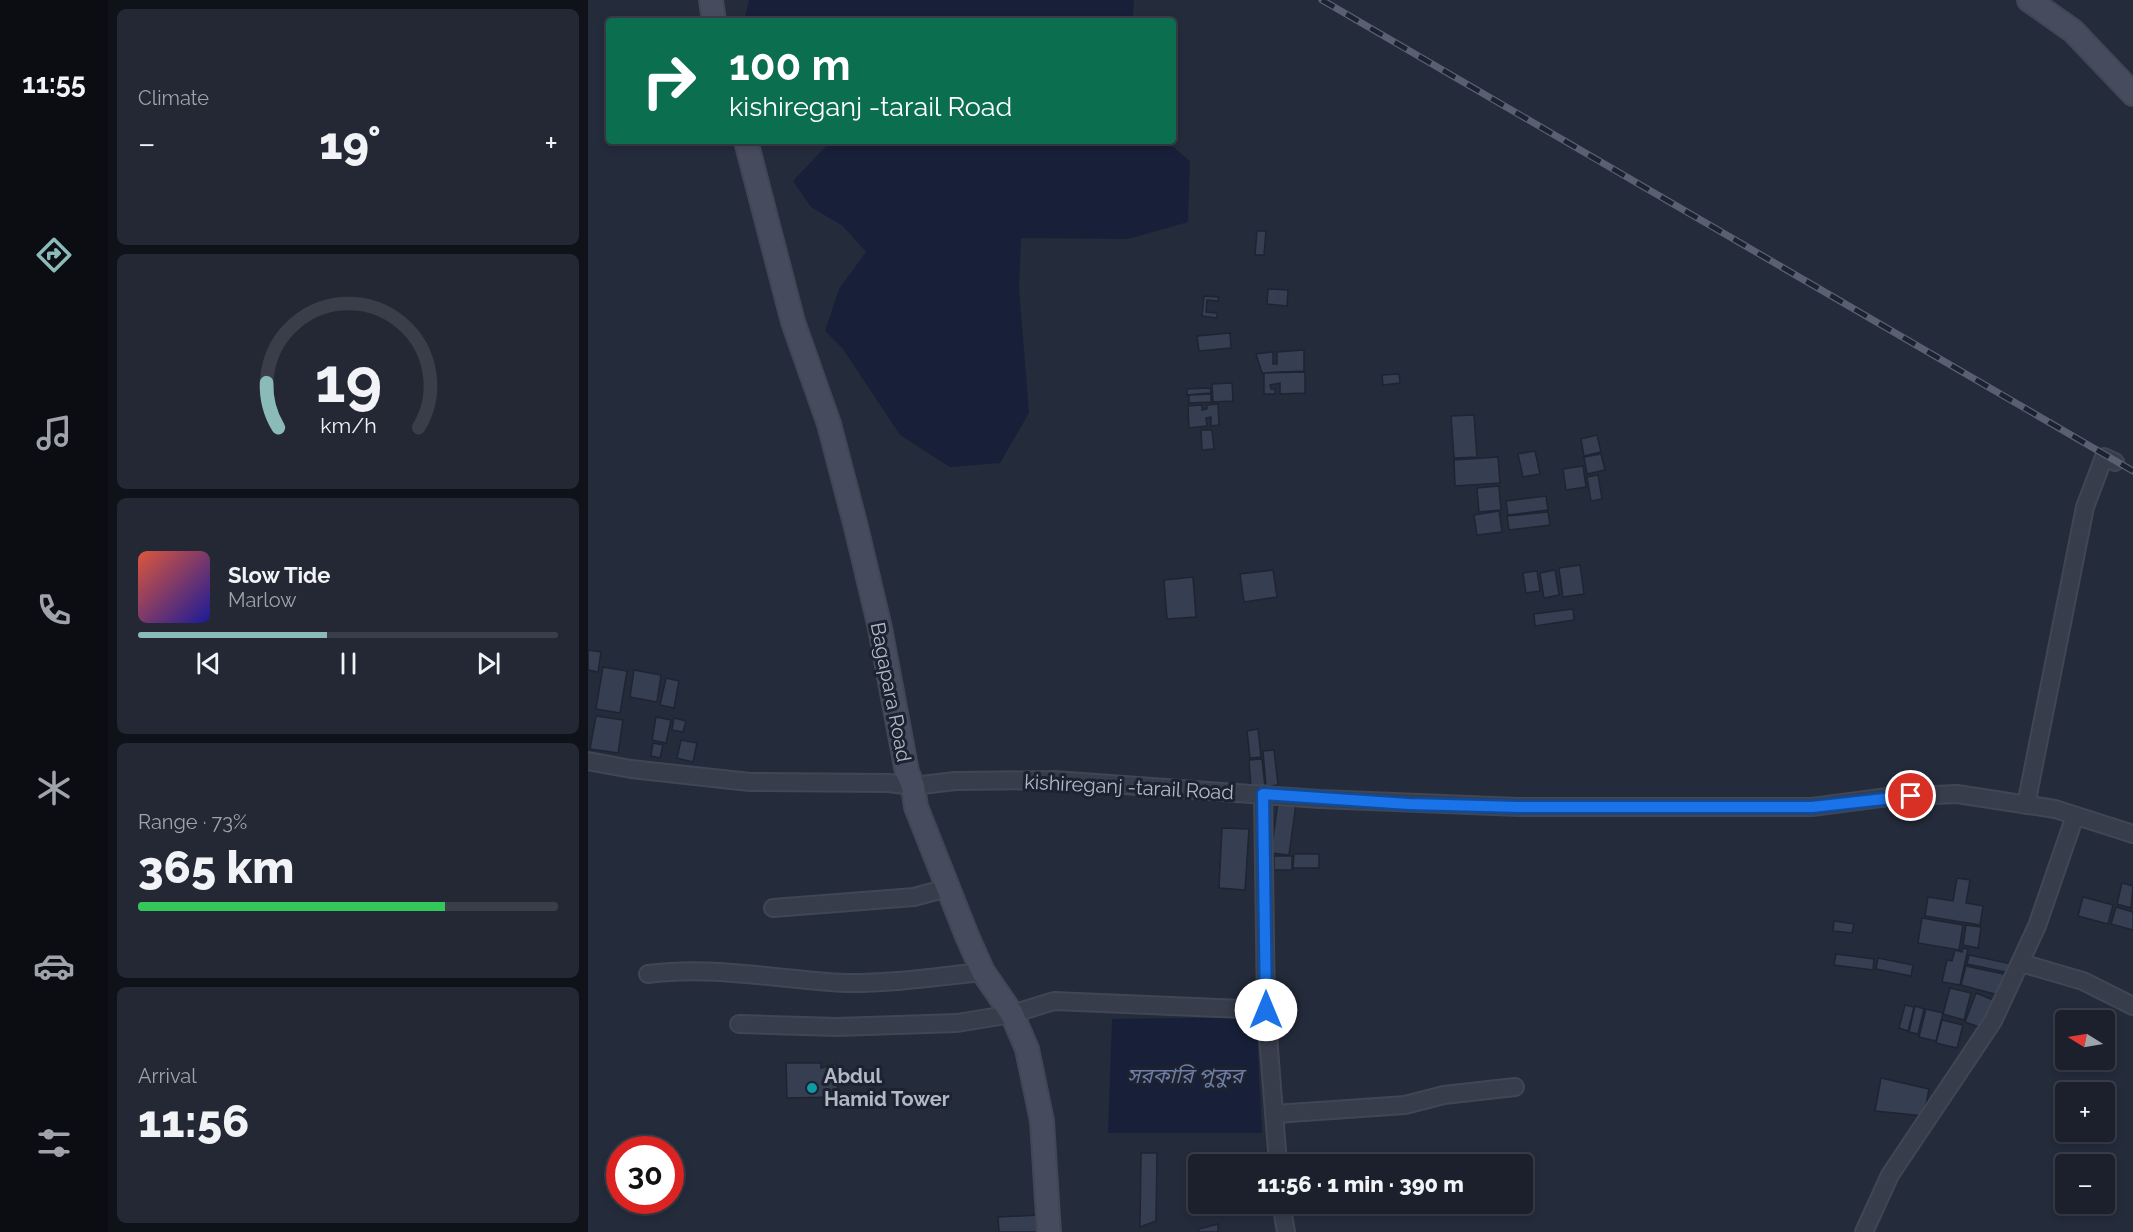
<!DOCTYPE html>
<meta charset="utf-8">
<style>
body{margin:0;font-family:Raleway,"Noto Sans Bengali",sans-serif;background:#242834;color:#f1f3f6;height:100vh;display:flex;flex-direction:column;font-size:22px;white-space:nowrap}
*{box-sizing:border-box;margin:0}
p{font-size:20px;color:#a0a3a9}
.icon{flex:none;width:33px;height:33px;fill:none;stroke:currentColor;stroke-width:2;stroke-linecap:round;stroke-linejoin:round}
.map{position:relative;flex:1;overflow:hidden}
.sheet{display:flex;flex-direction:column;gap:9px;padding:9px;background:#0f1218;width:480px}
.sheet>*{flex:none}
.hud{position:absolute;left:18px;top:18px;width:570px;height:126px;border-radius:6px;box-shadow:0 3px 9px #0003,0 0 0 2px #393e48;background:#0b6e4f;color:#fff;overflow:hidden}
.needle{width:39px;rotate:281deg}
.tools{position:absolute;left:1467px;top:1010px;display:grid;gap:12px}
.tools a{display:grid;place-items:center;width:60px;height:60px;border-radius:6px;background:#1b202c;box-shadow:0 3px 9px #0003,0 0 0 2px #393e48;font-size:30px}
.speed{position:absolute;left:18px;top:1136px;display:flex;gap:12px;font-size:30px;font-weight:700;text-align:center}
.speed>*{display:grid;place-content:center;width:78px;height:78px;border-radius:50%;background:#1b202c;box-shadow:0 3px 9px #0003,0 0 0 2px #393e48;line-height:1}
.speed .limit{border:9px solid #d22;background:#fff;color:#111}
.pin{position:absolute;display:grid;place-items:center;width:51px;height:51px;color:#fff;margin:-26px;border:3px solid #fff;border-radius:50%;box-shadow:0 2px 6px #0007}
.me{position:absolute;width:66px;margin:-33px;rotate:0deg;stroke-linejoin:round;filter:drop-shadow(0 0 4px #0008)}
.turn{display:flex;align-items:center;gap:21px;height:126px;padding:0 24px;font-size:27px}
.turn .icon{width:78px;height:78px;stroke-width:2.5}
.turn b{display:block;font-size:42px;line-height:51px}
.big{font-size:45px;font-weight:800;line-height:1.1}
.sheet .tile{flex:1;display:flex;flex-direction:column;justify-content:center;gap:9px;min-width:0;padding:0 21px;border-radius:9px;background:#242834}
.sheet .dial{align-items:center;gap:0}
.dial svg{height:156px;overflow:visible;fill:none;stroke:#393e48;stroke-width:7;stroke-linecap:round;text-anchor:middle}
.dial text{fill:#f1f3f6;stroke:none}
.song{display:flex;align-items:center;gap:18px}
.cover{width:72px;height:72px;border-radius:9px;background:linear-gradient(135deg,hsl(10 70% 55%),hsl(240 70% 35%))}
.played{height:6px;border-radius:3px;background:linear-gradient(90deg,#8bbbb9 45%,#393e48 45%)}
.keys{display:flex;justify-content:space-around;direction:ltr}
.heat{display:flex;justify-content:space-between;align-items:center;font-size:33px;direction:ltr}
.charge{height:9px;border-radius:4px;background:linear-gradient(90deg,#34c759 73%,#393e48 0)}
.trip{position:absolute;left:600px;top:1154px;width:345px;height:60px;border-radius:6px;background:#1b202c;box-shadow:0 3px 9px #0003,0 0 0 2px #393e48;font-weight:800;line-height:60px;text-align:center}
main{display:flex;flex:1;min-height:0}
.tabs{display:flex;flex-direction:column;width:108px;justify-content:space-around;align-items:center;background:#0b0d12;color:#a0a3a9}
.tabs .icon{width:42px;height:42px}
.tabs .active{color:#8bbbb9}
.tabs b{font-size:27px;color:#f1f3f6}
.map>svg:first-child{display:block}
</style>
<main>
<nav class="tabs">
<b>11:55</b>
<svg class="icon active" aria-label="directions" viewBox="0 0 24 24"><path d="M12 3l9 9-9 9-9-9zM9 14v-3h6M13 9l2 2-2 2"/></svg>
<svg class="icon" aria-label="music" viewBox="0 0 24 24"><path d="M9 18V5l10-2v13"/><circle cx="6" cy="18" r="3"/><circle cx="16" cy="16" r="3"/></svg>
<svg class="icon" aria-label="phone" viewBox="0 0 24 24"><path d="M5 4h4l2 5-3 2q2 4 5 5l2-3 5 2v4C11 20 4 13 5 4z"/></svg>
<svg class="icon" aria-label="climate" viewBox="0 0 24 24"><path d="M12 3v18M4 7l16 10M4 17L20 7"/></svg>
<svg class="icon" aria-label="car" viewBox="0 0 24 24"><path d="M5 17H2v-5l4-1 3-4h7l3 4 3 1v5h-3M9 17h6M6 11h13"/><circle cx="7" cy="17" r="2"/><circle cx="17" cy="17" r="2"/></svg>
<svg class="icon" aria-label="filters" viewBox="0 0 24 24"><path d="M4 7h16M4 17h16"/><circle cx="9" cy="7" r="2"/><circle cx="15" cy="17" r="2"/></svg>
</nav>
<section class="sheet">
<div class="tile"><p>Climate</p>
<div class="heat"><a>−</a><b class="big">19°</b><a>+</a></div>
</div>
<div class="tile dial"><svg viewBox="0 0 100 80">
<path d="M14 69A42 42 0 1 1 86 69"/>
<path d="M14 69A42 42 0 0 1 8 46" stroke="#8bbbb9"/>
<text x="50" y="56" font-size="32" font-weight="700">19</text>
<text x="50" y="72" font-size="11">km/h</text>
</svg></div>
<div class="tile">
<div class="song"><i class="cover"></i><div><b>Slow Tide</b><p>Marlow</p></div></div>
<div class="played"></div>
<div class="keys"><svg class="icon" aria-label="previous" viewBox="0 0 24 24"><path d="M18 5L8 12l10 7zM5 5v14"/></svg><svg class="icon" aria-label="pause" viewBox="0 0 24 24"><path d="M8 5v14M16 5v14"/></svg><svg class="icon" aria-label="next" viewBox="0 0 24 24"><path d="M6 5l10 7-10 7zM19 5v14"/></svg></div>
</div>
<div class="tile"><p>Range · 73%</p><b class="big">365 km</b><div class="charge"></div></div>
<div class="tile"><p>Arrival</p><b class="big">11:56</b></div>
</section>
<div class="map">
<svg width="1545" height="1232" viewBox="0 0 1545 1232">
<rect width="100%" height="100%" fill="#242b3b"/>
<g fill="#172038">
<path d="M161,0H546L545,21H156Z"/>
<path d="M243,141H578L602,161L600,222L540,239L433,238L431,288L441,413L412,463L362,467L312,435L255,349L237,331L251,289L278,252L255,226L223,207L205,181Z"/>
<path d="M668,1017L674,1133H520L524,1019Z"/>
</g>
<g fill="#363e52" stroke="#1f2432" stroke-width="1.5">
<path d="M669,231H678L676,255H667Z"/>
<path d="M680,289L700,290L699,306L679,304Z"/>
<path d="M616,296L631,297L630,301L619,300L618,312L629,313V318L614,316Z"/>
<path d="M642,333L643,348L611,351L609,336Z"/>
<path d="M716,350V371L674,373L668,354L685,352V364H689V352Z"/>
<path d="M717,372V393L692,394V383L682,385L683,389H687V394H676V373Z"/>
<path d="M811,374L812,383L795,385L794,375Z"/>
<path d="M644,383L645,401L625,402L624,384Z"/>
<path d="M622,388L623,393L599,395V389Z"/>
<path d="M623,394V402L601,403V395Z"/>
<path d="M630,404L631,425L623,426V417L618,418L619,426L601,428L600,406L614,405V410L619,409V405Z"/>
<path d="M886,415L889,457L866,458L863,416Z"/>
<path d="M613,430H624L626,449L614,450Z"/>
<path d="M1009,435L1013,452L996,456L993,439Z"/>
<path d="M947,451L952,474L935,477L930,454Z"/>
<path d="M1013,454L1017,470L999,474L996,457Z"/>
<path d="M910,457L912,483L867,486L866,460Z"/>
<path d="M995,466L998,487L978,490L975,469Z"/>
<path d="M1010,475L1014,499L1003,501L999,477Z"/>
<path d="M911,486L913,510L891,512L889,488Z"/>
<path d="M958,496L960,510L920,515L918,501Z"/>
<path d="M911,511L914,532L889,535L886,515Z"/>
<path d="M960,512L962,525L921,530L919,516Z"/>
<path d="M992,565L996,594L975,597L971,568Z"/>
<path d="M685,570L689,597L656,602L652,574Z"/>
<path d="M967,570L971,595L956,598L952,573Z"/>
<path d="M949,571L952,591L938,593L935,573Z"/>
<path d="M605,577L608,617L579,619L576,580Z"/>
<path d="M985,609L986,620L947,626L946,614Z"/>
<path d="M0,650L13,652L10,672L0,670Z"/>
<path d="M15,667L39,671L32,713L8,709Z"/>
<path d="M46,670L73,675L69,702L42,697Z"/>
<path d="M78,678L91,681L86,708L72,705Z"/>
<path d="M8,716L35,720L30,753L2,749Z"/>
<path d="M68,717L83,720L78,743L64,740Z"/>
<path d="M86,718L98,721L95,732L84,730Z"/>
<path d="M670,729L673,757L662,758L659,731Z"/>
<path d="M93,740L109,743L105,762L89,758Z"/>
<path d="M65,743L75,745L72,758L63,756Z"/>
<path d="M686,750L690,785L678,787L675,751Z"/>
<path d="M674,759L677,787L663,788L661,760Z"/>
<path d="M690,802L708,804L701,855L683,853Z"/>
<path d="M634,828L661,829L657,890L631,888Z"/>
<path d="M706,854H731V868H705Z"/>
<rect x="686" y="856" width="18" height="14"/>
<path d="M1369,878L1382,880L1378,903L1395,906L1392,925L1337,916L1340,897L1365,901Z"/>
<path d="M1534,883L1545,886L1543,908L1529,904Z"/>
<path d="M1495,897L1525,905L1520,924L1490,916Z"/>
<path d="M1528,907L1545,912V930L1523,924Z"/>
<path d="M1334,918L1375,925L1371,950L1330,943Z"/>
<path d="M1246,921L1266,924L1264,933L1245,931Z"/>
<path d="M1378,925L1393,927L1390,948L1375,945Z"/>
<path d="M1375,948L1380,949L1372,985L1354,982L1359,960L1364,961L1367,950L1374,952Z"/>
<path d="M1248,954L1286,959L1285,970L1246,965Z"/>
<path d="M1381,955L1424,964L1422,973L1379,964Z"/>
<path d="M1290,958L1325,965L1323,976L1288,969Z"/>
<path d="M1378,966L1420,975L1410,995L1373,985Z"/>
<path d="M1362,988L1383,993L1376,1020L1355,1014Z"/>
<path d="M1388,993L1408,1001L1397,1029L1377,1022Z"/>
<path d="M1317,1005L1326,1007L1320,1031L1311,1028Z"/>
<path d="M1327,1006L1336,1009L1330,1034L1321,1032Z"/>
<path d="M1338,1009L1355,1013L1348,1041L1331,1037Z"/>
<path d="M1354,1020L1375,1025L1369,1048L1348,1043Z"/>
<path d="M198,1063H233V1068L248,1064L250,1097L199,1098Z"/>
<path d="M1293,1078L1341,1089L1336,1116L1287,1111Z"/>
<path d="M553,1153H569L568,1221L552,1227Z"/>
<path d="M452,1215L453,1232H411L410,1217Z"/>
<path d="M630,1224V1232H610L611,1229Z"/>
</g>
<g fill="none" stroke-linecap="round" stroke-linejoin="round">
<g stroke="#414654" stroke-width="20">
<g id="street">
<path d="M0,761L43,769L162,782L300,783L325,786L367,781L466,780L732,799L931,807H1224L1300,797L1369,794L1467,809L1545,834"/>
<path d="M675,794L678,1010L690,1164"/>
<path d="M1438,805L1497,507L1516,457L1527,462"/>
<path d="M185,908L326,897L359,888"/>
<path d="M1433,963L1495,981L1545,1006"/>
<path d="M60,974C126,965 192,980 258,983C303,984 350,976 395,972"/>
<path d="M151,1024L249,1027L369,1023L424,1014L466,1001L678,1010"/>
<path d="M687,1114L817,1105L856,1095L927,1087"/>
<path d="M693,1203L698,1232"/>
<path d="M1276,1232L1302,1175L1405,1021L1449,926L1487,816"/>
</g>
</g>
<g stroke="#414654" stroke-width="26">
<g id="secondary">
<path d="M123,0L126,21"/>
<path d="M1441,0L1485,31L1545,94"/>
<path d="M158,141L205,322L241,424L268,527L292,628L319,772L325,786L328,807L379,936L395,972L424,1014L439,1049L454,1121L461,1232"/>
</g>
</g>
<use href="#street" stroke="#373d4b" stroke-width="16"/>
<use href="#secondary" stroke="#464b5e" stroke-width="22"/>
<g stroke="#5a6072" stroke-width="7">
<path id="rail" d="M734,0L1545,471"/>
</g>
<use href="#rail" stroke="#1d2230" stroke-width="4.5" stroke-dasharray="14" stroke-linecap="butt"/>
</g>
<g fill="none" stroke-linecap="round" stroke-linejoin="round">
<g stroke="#114b97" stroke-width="15">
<path id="route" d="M678,1010L675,794L821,804L931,807H1224L1323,796"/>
</g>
<use href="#route" stroke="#1a73e8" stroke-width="10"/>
</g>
<circle fill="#0f9aa8" stroke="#1d2230" stroke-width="2" cx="224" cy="1088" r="6"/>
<g text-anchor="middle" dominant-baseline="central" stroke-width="6" stroke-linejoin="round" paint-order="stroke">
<g font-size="20" fill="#b3b8c7" stroke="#1d2230">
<text transform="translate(303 692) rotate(79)">Bagapara Road</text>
<text transform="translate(541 787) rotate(3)">kishireganj -tarail Road</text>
</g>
<g font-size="20" font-weight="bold" fill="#b3b8c7" stroke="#1d2230" text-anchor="start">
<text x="236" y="1076">Abdul<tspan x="236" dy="23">Hamid Tower</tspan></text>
</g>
<g font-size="21" font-style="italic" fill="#6d7da4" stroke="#1d2230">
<text x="597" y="1075">সরকারি পুকুর</text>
</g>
</g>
</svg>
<div class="tools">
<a><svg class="needle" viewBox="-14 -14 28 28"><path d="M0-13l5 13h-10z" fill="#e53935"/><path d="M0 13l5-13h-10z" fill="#a0a3a9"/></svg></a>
<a>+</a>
<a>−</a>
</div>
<div class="speed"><div class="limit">30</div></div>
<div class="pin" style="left:1323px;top:796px;background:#d93025"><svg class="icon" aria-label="arrive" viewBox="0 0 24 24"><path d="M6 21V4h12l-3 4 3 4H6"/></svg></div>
<svg class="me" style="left:678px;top:1010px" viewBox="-20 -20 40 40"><circle r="19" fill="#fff"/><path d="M0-13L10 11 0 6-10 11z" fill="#1a73e8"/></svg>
<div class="trip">11:56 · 1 min · 390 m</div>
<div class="hud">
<div class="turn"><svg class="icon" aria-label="right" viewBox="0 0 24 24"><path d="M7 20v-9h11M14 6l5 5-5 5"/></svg><div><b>100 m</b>kishireganj -tarail Road</div></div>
</div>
</div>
</main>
